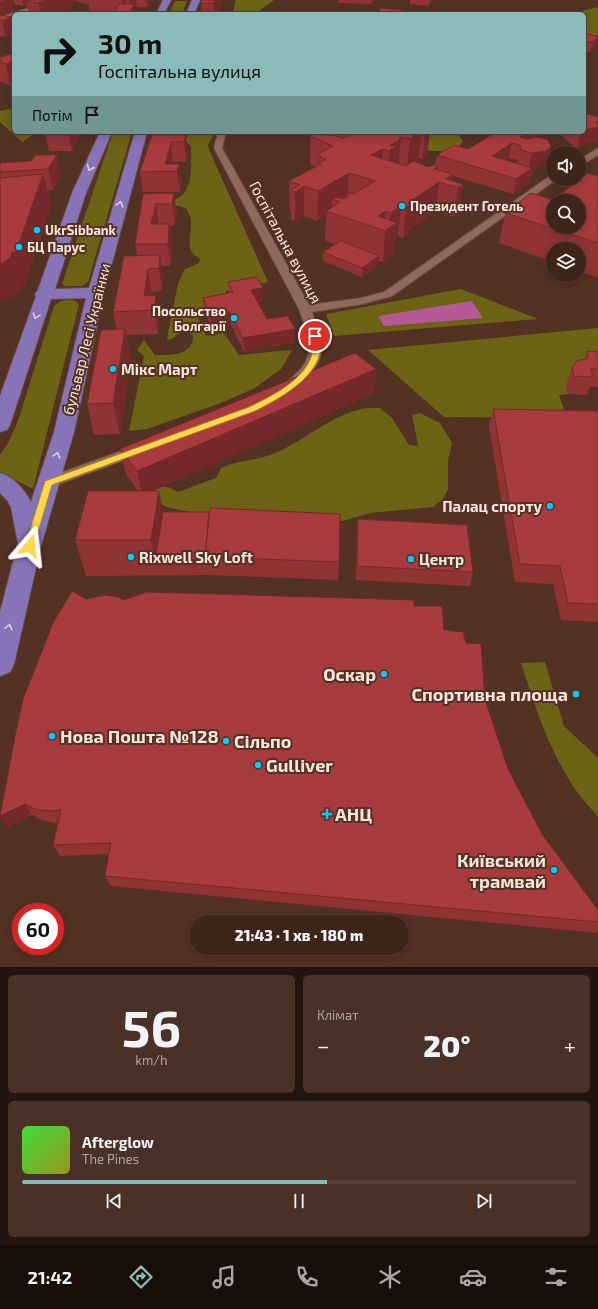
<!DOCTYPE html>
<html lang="uk">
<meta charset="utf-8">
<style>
body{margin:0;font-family:"Exo 2",sans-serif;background:#493127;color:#f1f3f6;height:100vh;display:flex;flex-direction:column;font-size:15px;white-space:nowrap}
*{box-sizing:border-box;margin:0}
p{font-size:13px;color:#ada5a2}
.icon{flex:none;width:22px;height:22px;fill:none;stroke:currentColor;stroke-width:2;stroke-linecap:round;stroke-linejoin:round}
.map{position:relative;height:967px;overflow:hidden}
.panel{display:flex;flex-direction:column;gap:8px;padding:8px;background:#22140e;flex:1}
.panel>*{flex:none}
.top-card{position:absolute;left:12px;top:12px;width:574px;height:122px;border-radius:6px;box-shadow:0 2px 10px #0003,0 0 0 1px #574239;background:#8bbbb9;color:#111;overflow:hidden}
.controls{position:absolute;left:546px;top:146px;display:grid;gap:8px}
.controls a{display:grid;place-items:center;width:40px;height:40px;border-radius:50%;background:#3e251a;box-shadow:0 2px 10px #0003,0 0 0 1px #574239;font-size:20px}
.speed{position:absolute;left:12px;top:903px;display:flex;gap:8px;font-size:20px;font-weight:700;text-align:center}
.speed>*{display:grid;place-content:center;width:52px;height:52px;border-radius:50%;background:#3e251a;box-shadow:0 2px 10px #0003,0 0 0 1px #574239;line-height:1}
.speed .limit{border:6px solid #d22;background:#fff;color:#111}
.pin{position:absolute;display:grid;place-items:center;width:34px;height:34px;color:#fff;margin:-17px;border:2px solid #fff;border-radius:50%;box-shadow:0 1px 4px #0007}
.me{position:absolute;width:44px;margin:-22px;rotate:17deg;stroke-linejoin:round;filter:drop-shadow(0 0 3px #0008)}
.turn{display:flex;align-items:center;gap:14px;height:84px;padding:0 20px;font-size:18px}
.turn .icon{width:52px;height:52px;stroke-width:2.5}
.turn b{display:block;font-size:28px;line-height:34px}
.then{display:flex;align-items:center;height:38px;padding:0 20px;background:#0003;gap:8px;font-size:15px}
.big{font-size:30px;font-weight:800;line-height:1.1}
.panel .card{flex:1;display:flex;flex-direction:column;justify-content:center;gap:6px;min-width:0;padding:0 14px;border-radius:6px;background:#493127}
.panel .dial{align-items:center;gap:0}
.dial b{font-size:52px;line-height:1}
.song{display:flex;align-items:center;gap:12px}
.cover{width:48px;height:48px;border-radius:6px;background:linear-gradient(135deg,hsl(120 70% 55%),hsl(60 70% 35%))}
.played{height:4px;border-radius:2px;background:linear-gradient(90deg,#8bbbb9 55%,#574239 55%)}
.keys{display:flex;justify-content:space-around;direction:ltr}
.heat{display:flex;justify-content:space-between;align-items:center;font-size:22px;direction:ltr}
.panel .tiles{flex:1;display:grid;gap:8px;grid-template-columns:1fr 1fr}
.card:last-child{grid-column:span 2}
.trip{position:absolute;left:189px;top:915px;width:220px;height:40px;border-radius:20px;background:#3e251a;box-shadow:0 2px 10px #0003,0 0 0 1px #574239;font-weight:800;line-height:40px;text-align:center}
.tab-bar{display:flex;height:64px;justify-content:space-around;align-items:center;background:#190f0a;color:#ada5a2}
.tab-bar .icon{width:28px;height:28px}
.tab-bar .active{color:#8bbbb9}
.tab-bar b{font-size:18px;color:#f1f3f6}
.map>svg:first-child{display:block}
</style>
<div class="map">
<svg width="598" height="967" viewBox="0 0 598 967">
<rect width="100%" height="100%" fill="#533123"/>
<g fill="#6c6315">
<path d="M236,0H274L255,14H232Z"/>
<path d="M175,1H187L182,14H169Z"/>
<path d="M598,7V36L584,35V14H567Z"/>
<path d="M14,108V132H33L34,134L22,142L0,122V111Z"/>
<path d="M113,132H132L88,282L82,286H65L62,284Z"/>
<path d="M191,132H215L208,145L210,152L268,282L226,291L224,302L195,310L206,336L224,333L239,355L292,350L281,369L255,388L221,403L147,429L129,431L144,356L137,350L144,340L155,355C170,355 193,356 193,336L186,330C178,333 176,338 169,340L167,338L178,284L184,270L199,263L200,259C183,250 192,237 191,221C191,217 188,213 187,209L180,206L169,205L168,202C172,201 177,199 180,197C194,187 191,161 191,146L184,140Z"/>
<path d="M296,132H456L463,141L459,147L448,151H433L322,134Z"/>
<path d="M461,289L538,319L334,336L326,314Z"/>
<path d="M65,300C71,300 75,299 79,304L33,489L0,472V455L8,443L18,421L54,306L59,302Z"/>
<path d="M598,328V369L567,385L568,394L559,395L567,418L444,417L368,350Z"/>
<path d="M366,408H380L392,418L409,445L416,446L418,445L412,415L420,413L440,423L452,443L448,460V489L443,499L433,507L370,513L343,521L203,517C197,515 191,512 185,511C172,508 162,508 153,498L155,490C164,484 170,487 178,492L216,478L221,468C238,460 257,461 275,453C307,440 329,415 366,408Z"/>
<path d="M545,662L564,726L598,758V817C590,807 580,797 573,786C548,748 535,706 521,663Z"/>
</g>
<path fill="#b75896" d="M472,301L483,318L384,326L378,316Z"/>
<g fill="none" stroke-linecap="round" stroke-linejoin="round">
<g stroke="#6a4d41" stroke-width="2">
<g id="street">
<path d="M54,0H63L22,14H14V17L0,21V17Z"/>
<path d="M218,132H226L222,148L309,305L361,298L384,292L550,176L553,175V179H557L392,296L362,304L312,312C322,343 330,355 303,381C297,387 294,392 285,390L283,387C289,379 297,374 303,366C316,349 305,327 299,309L214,148Z"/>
<path d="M598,148V155L579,167V160Z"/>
<path d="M141,444L146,446L148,449L146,452L48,488L43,487L41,483L43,479Z"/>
</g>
</g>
<g stroke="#6a4d41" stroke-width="2">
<g id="primary">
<path d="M163,0H171L164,14H156Z"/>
<path d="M192,0H200L194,14H186Z"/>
<path d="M100,132H112L86,193L55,289L89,288L135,132H147L104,293L74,432L41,546L14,664L10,672L0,676V612L18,543L11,507L7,500L0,493V473C14,477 24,489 31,502L54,432L86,298L51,299L10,425L7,430L0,432V396L36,296L35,294L38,290L72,193Z"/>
</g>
</g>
<use href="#street" fill="#8f695a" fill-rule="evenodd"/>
<use href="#primary" fill="#8774b8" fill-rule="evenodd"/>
</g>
<g fill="#903335" fill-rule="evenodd">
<path d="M0,0H11L14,11L1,15L6,37L0,36Z"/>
<path d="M13,0H151L147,7H137V8H135L136,14H90L89,5L72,0L73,7L55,14H29L27,5L23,6L14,4Z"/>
<path d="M222,0L218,14L202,13L201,3Z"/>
<path d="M338,0H375L371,4L338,3Z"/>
<path d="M410,0H433L429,6L410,4Z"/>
<path d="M584,33L595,36V48L590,52H584Z"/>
<path d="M14,53V85L11,86L0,81V57Z"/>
<path d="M598,117V141L584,143L577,149L557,132H584Z"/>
<path d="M45,132H82L72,151H49Z"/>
<path d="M166,132H185L184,135L188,155L186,162H173V164H179L182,184L180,192H143L140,172L166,135Z"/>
<path d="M343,132H372L375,133L377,132H430L427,155L422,159L419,158L415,162L428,167L435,165L437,155L468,149L496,132L483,135L468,132H540L539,137L548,162L542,166L532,168L529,183L513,194L453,176L452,181L463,184L459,214L454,217L436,211L408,231V235L403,238L398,236L395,238L394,254L383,262L379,261V265L362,277L323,261V252L335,244L325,241L326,215L317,221L304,216L295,221L291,220V211H290L289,181L316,167L310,164V136H330L343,137ZM509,158L517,160L518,164L506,160Z"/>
<path d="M31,161L61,176L53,190H47L51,205L25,285H22L20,290L12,297L0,300V163Z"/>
<path d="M598,176V278L579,271V249H553V262L499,243L505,213L553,200Z"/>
<path d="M174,193L177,214L175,226H170L172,246L171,266H162L164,277L162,291L151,292V296L159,319L158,334L126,335L131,359L120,434L94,435L87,404L117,330L113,312L137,255L135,244L143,194Z"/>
<path d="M228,282L263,288V301L258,302L267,319L295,329V342L244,352L231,325L212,329L204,311L203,298L229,293Z"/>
<path d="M587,351L598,352V387H590L587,395L568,394L566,385L572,368L585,359Z"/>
<path d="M376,369L374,393L153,491L163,512L339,562L338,580L207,575L86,576L75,540L138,491L126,474L120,449Z"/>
<path d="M493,409L598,411V622L561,620L553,584L515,582L489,427Z"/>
<path d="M358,519L473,572L470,586L356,580L357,533Z"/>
<path d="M86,599L414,606L444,630L466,643L508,769L542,834L598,910V933L111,886L105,876L109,854L60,856L53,845L58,822L54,823L41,820L32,815L8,827L0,816Z"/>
</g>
<g fill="#75292b">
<path d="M9,0H11L14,11L0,15V3Z"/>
<path d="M22,0H45L27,1V5L23,6Z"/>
<path d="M48,0H72L73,7L55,14H41L38,3Z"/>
<path d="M122,0H125L127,13L124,14Z"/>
<path d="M130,0H136L137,8H135L136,14H129L132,9Z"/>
<path d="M146,0H151L147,7Z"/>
<path d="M215,0H222L218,14H214L213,3Z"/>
<path d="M371,0H375L371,4Z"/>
<path d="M430,0H433L429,6Z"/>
<path d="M12,17L14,24V34L6,37L2,21Z"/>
<path d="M598,38L595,48L590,52L593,42Z"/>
<path d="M14,61V85L11,86L6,64Z"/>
<path d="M598,120V141L584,143L577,149L580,134Z"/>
<path d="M68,132H82L72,151Z"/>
<path d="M420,132H422L419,158L407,167L410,139Z"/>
<path d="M425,132H430L427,155L422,159Z"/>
<path d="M484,132H496L483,135Z"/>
<path d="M528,132H540L539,138L521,149L520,137Z"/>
<path d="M186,135L188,155L186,162L184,142Z"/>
<path d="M401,137L398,167L387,179L390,145Z"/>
<path d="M171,142L173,162L171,172L165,164Z"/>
<path d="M512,143L509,158L489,171L492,156Z"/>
<path d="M551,147L548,162L542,166L532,168L529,183L513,194L516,179L528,168L532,153Z"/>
<path d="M383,149L381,177L371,155Z"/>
<path d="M57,155L61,176L53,190L48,169Z"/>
<path d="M179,164L182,184L180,192L177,171Z"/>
<path d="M438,166L436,184L439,182L436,211L408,231V235L403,238L406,208L408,203L434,169Z"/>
<path d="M349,173L348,196L346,195V203L340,202L332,199L331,212L326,211V215L317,221L318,191Z"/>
<path d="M43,174L51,205L25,285H22L20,290L12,297L0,300V264Z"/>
<path d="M453,174L452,186L446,179Z"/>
<path d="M463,184L459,214L454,217L458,188Z"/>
<path d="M304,186V216L295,221V192Z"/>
<path d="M174,193L177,214L175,226L172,204Z"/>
<path d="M156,204L159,226L151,224Z"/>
<path d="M401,206L398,236L395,238L394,254L383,262L385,231L389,228L391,213Z"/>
<path d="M386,211L384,231L378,216Z"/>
<path d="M169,224L172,246L171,266L168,244Z"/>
<path d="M160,255L164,277L162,291L159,268Z"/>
<path d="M379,256V265L362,277V268Z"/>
<path d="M148,269L151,292L149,310L144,296Z"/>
<path d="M263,288V301L252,303L251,290Z"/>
<path d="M156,295L159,319L158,334L154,310Z"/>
<path d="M230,312L231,325L212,329L210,315Z"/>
<path d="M125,329L131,359L120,434L113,403Z"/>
<path d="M295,329V342L244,352L243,338Z"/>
<path d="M376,369L374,393L142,496L137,471Z"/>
<path d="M159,491L165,526L155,561L151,540Z"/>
<path d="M25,804L32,815L8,827L0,816Z"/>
</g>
<g fill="#a73b3e" stroke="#75292b" fill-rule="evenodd">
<path d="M0,0H9L0,3Z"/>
<path d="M30,0H48L38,3L27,1Z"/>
<path d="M202,0H215L213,3H201Z"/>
<path d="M119,4H134L129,14H113Z"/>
<path d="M381,8L402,10L399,14H377Z"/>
<rect x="201" y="13" width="14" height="1"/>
<path d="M0,15L12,17L2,21L0,20Z"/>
<path d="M584,33L595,36L598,38L593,42H584Z"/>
<path d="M14,53V61L6,64L0,61V57Z"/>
<path d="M584,113L598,117V120L596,122L598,124V127L588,129L584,132Z"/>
<path d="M318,132L330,136L333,135L344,138L350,135L344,132H372L375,133L377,132H420L410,139L401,137L399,138L401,139L390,145L396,147L389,151L383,149L371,155L406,166L413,161L428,167L433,165L438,166L434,169L453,174L446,179L463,184L458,188L439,182L408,203L411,204L406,208L401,206L391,213L386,211L378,216L397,223L385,231L326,211L340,202L332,199L336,197L344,199L349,196L346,195L349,193L353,194L375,181L349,173L318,191L304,186L295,192L291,190L300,185L289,181L321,164L318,163L326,159L316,155L333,146L310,136Z"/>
<path d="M496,132H528L520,137L527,139L538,137L548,140L551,147L546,151L532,153L521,150L520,145L512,143L492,156L532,168L516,179L437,155L454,145L468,149Z"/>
<path d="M577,132H583L580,134Z"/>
<path d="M152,135H186L184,142H171L165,164H179L177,171L140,172Z"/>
<path d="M36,155H57L48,169L0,172V163L31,161Z"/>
<path d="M588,173L598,176V243L505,213L531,193L553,200ZM553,201H579V227H553Z"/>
<path d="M43,174L16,252H12L11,257L3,263L0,264V178Z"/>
<path d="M174,193L172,204H156L151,224H169L168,244H135L143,194Z"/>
<path d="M341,241L379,256L362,268L323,252Z"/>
<path d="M160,255L159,268L148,269L144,296L156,295L154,310L113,312L124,256Z"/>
<path d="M257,277L263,288L251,290L267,319L288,316L295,329L243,338L230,312L210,315L203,298L233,292L228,282Z"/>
<path d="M125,329L113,403L87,404L101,330Z"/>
<path d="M587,351L598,352V369H591L593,377L574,376L572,368L577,361L588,358Z"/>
<path d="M355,353L376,369L137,471L120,449Z"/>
<path d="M493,409L598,411V604L568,603L560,566L520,564Z"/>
<path d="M88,491H159L151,540H75Z"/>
<path d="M210,508L340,514L339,562L205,557Z"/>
<path d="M163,512H209L205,557V561H155Z"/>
<path d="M358,519L467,525L473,572L357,566Z"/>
<path d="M72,591L86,599L106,595L118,597L124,600L147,592L414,600V606H442L444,630L463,632L466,643L481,644L485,699L508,769L542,834L598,910V922L105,876L111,843L53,845L61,810L47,811L35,809L25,804L0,816L15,736L23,699L53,623Z"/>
</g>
<defs><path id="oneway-chevron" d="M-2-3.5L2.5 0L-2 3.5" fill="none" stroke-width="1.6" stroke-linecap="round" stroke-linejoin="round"/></defs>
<g stroke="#e4ced5">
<use href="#oneway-chevron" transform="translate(90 168) rotate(113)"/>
<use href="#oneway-chevron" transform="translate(120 204) rotate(-75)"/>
<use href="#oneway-chevron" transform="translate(36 316) rotate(108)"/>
<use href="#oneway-chevron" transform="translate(57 455) rotate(-73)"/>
<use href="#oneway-chevron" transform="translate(9 627) rotate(-76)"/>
</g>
<path fill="#ffd54a" stroke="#a68a30" d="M315,333L318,336C319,339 321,344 321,348C318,378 279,399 255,411L52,485L34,546L33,549H26L25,546L45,481L249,407C272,396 311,377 313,348C314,344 312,339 311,336Z"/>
<g fill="#05cbf9" stroke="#533123" stroke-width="1.5">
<circle cx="402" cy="206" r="4"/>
<circle cx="37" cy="230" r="4"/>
<circle cx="19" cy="247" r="4"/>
<circle cx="234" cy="318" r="4"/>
<circle cx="113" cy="369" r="4"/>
<circle cx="550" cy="506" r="4"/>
<circle cx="131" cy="557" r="4"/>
<circle cx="411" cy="559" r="4"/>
<circle cx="384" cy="674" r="4"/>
<circle cx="576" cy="694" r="4"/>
<circle cx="52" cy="736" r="4"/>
<circle cx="226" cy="741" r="4"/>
<circle cx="258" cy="765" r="4"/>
<path d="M325 808h4v4h4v4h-4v4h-4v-4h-4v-4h4z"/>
<circle cx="554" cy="870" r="4"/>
</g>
<g text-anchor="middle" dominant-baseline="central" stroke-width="4" stroke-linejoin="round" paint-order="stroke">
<g font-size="13" font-weight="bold" fill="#fbe5dc" stroke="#533123" text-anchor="start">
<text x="410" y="206">Президент Готель</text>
<text x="45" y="230">UkrSibbank</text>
<text x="27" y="247">БЦ Парус</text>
<text x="226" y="311" text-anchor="end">Посольство<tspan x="226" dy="15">Болгарії</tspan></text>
</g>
<g font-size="15" fill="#fbe5dc" stroke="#533123">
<text transform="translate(286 242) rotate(62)">Госпітальна вулиця</text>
<text transform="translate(86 339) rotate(-76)">бульвар Лесі Українки</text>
</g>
<g font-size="15" font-weight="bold" fill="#fbe5dc" stroke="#533123" text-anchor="start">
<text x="121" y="369">Мікс Март</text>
<text x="542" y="506" text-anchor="end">Палац спорту</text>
<text x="139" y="557">Rixwell Sky Loft</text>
<text x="419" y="559">Центр</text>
</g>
<g font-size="18" font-weight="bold" fill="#fbe5dc" stroke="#533123" text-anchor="start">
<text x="376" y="674" text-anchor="end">Оскар</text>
<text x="568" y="694" text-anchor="end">Спортивна площа</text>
<text x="60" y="736">Нова Пошта №128</text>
<text x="234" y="741">Сільпо</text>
<text x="266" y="765">Gulliver</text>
<text x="335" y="814">АНЦ</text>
<text x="546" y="860" text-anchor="end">Київський<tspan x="546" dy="21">трамвай</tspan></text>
</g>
</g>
</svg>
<div class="controls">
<a><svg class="icon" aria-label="sound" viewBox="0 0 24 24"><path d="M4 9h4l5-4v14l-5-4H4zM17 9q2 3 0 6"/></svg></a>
<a><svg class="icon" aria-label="search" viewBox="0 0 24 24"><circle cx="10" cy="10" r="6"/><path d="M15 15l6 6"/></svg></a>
<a><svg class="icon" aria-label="layers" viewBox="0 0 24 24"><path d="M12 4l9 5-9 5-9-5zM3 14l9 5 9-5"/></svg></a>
</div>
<div class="speed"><div class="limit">60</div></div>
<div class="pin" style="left:315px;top:336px;background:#d93025"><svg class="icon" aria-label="arrive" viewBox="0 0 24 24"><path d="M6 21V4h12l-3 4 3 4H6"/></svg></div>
<svg class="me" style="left:30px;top:546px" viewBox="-20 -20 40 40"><path d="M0-17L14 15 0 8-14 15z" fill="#ffd54a" stroke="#fff" stroke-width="4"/></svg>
<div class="trip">21:43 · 1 хв · 180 m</div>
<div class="top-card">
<div class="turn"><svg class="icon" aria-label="right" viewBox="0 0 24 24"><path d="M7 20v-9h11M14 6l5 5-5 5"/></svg><div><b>30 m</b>Госпітальна вулиця</div></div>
<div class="then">Потім<svg class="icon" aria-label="arrive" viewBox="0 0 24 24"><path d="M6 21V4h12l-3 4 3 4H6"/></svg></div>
</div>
</div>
<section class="panel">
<div class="tiles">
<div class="card dial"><b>56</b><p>km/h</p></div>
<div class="card"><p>Клімат</p>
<div class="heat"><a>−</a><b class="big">20°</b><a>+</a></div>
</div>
<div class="card">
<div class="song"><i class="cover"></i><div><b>Afterglow</b><p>The Pines</p></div></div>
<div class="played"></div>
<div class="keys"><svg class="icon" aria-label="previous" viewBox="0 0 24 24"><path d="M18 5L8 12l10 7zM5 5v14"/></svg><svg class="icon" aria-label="pause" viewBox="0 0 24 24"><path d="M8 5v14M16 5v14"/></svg><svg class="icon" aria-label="next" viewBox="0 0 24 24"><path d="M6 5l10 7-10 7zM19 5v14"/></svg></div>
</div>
</div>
</section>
<nav class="tab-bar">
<b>21:42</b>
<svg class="icon active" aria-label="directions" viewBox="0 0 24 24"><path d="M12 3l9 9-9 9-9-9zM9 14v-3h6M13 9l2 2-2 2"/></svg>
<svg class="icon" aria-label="music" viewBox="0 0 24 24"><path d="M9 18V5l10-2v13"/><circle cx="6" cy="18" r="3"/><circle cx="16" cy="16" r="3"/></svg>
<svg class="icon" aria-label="phone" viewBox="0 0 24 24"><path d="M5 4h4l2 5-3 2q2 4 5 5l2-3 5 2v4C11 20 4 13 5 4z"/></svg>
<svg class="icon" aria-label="climate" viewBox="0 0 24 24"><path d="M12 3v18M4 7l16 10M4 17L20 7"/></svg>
<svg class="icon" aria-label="car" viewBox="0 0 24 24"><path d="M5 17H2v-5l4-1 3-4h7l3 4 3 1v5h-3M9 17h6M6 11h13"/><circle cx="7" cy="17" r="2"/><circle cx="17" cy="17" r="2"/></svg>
<svg class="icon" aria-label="filters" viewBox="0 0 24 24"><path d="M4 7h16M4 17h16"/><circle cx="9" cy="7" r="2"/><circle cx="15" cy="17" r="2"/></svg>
</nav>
